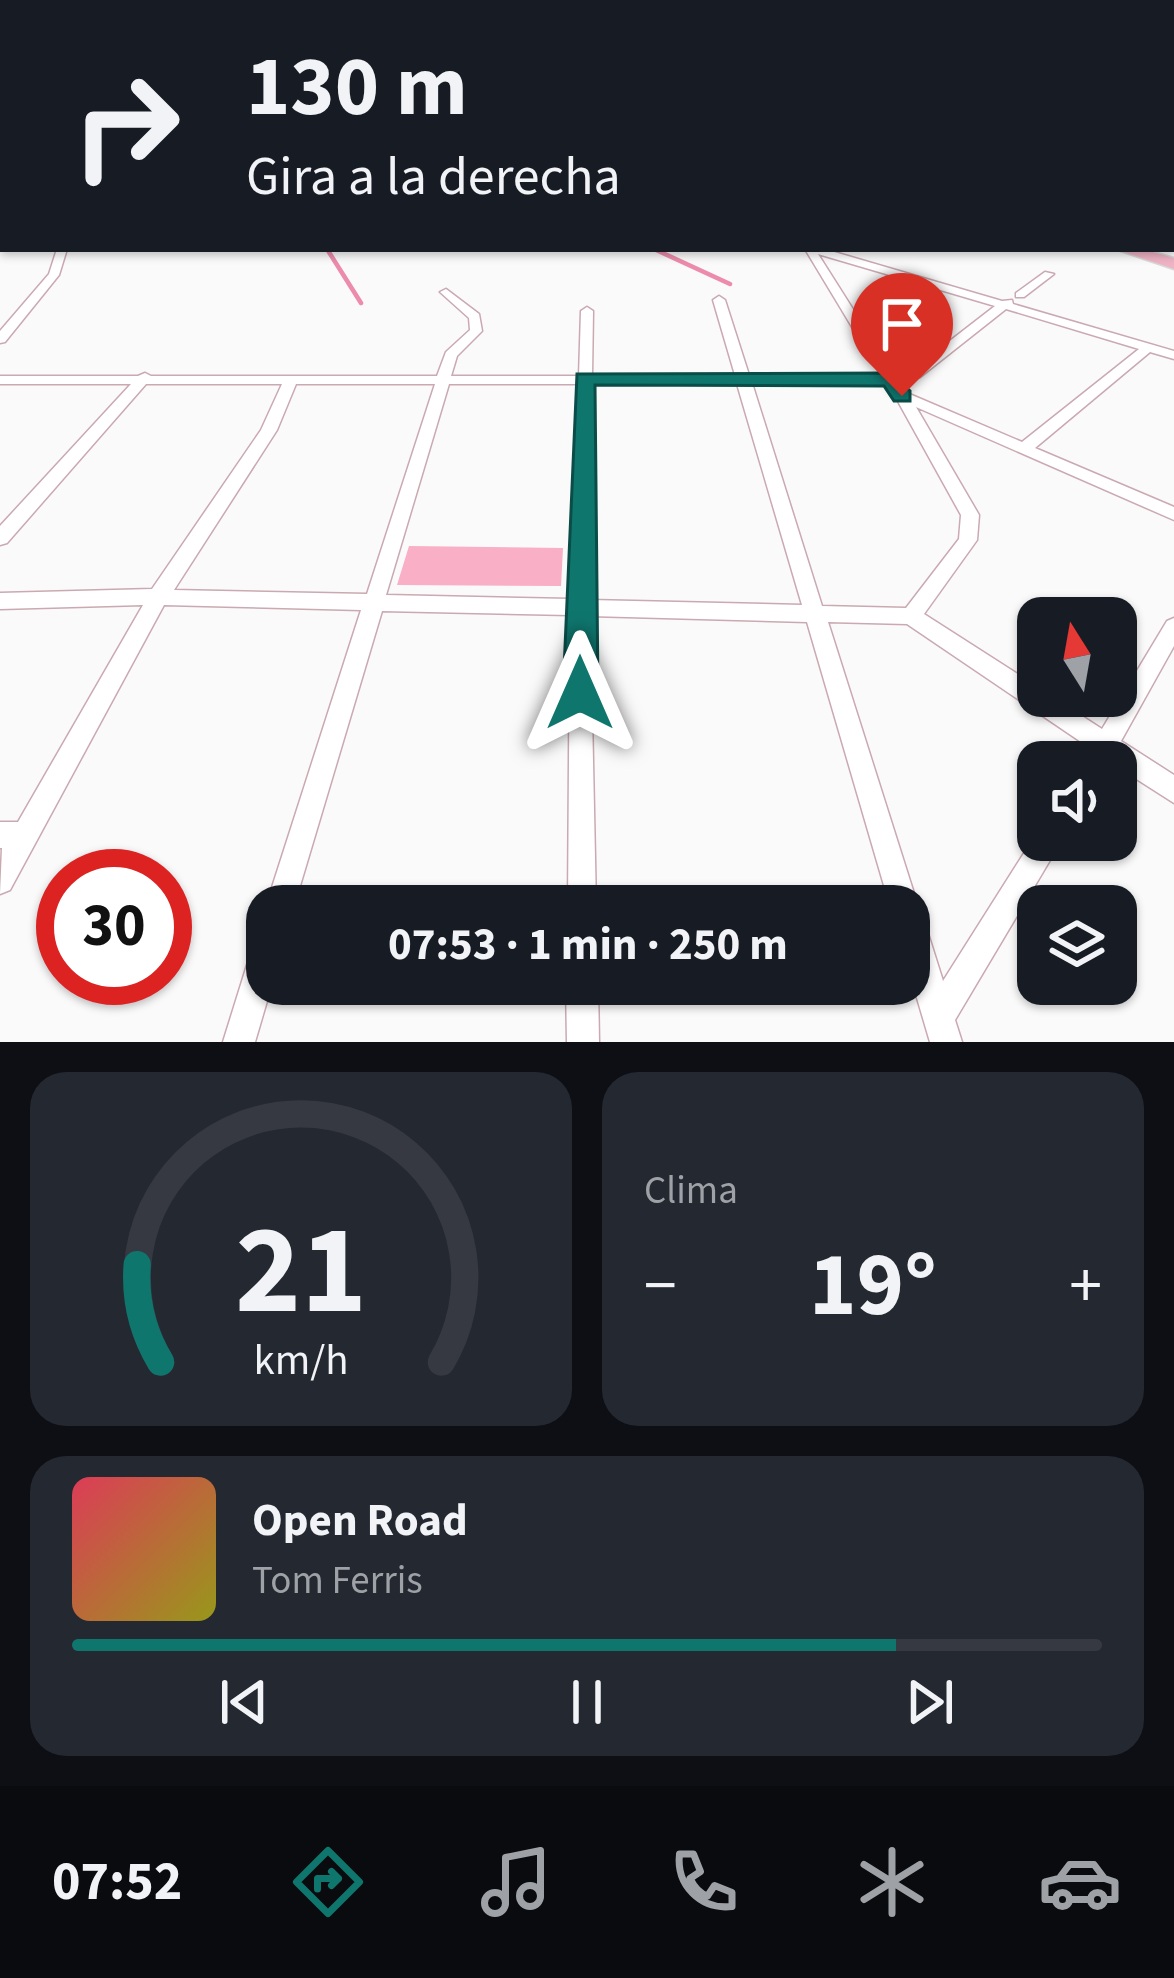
<!DOCTYPE html>
<html lang="es">
<meta charset="utf-8">
<style>
body{margin:0;font-family:"Source Sans 3",sans-serif;background:#242831;color:#f1f3f6;height:100vh;display:flex;flex-direction:column;font-size:45px;white-space:nowrap}
*{box-sizing:border-box;margin:0}
p{font-size:39px;color:#9ea1a6}
.icon{flex:none;width:66px;height:66px;fill:none;stroke:currentColor;stroke-width:2;stroke-linecap:round;stroke-linejoin:round}
.map{position:relative;height:1042px;overflow:hidden}
.sheet{display:flex;flex-direction:column;gap:30px;padding:30px;background:#0d0f14;flex:1}
.sheet>*{flex:none}
.top-card{position:absolute;left:0px;top:0px;width:1176px;height:252px;box-shadow:0 3px 9px #0004;background:#171b24;color:#f1f3f6;overflow:hidden}
.needle{width:78px;rotate:349deg}
.fabs{position:absolute;left:1017px;top:597px;display:grid;gap:24px}
.fabs a{display:grid;place-items:center;width:120px;height:120px;border-radius:24px;background:#171b24;box-shadow:0 3px 9px #0004;font-size:60px}
.speed{position:absolute;left:36px;top:849px;display:flex;gap:24px;font-size:60px;font-weight:700;text-align:center}
.speed>*{display:grid;place-content:center;width:156px;height:156px;border-radius:50%;background:#171b24;box-shadow:0 3px 9px #0004;line-height:1}
.speed .limit{border:18px solid #d22;background:#fff;color:#111}
.pin{position:absolute;display:grid;place-items:center;width:102px;height:102px;color:#fff;margin:-123px -51px;border-radius:50% 50% 50% 0;rotate:-45deg;box-shadow:0 0 12px #0007}
.pin .icon{rotate:45deg}
.me{position:absolute;width:132px;margin:-66px;rotate:0deg;stroke-linejoin:round;filter:drop-shadow(0 0 9px #0008)}
.turn{display:flex;align-items:center;gap:42px;height:252px;padding:0 48px;font-size:54px}
.turn .icon{width:156px;height:156px;stroke-width:2.5}
.turn b{display:block;font-size:84px;line-height:102px}
.big{font-size:90px;font-weight:700;line-height:1.1}
.sheet .widget{flex:1;display:flex;flex-direction:column;justify-content:center;gap:18px;min-width:0;padding:0 42px;border-radius:36px;background:#242831}
.sheet .dial{align-items:center;gap:0}
.dial svg{height:312px;overflow:visible;fill:none;stroke:#363941;stroke-width:7;stroke-linecap:round;text-anchor:middle}
.dial text{fill:#f1f3f6;stroke:none}
.song{display:flex;align-items:center;gap:36px}
.cover{width:144px;height:144px;border-radius:18px;background:linear-gradient(135deg,hsl(350 70% 55%),hsl(60 70% 35%))}
.played{height:12px;border-radius:6px;background:linear-gradient(90deg,#0f766e 80%,#363941 80%)}
.keys{display:flex;justify-content:space-around;direction:ltr}
.heat{display:flex;justify-content:space-between;align-items:center;font-size:66px;direction:ltr}
.sheet .tiles{flex:1;display:grid;gap:30px;grid-template-columns:1fr 1fr}
.widget:last-child{grid-column:span 2}
.trip{position:absolute;left:246px;top:885px;width:684px;height:120px;border-radius:36px;background:#171b24;box-shadow:0 3px 9px #0004;font-weight:700;line-height:120px;text-align:center}
.tab-bar{display:flex;height:192px;justify-content:space-around;align-items:center;background:#090b0e;color:#9ea1a6}
.tab-bar .icon{width:84px;height:84px}
.tab-bar .current{color:#0f766e}
.tab-bar b{font-size:54px;color:#f1f3f6}
.map>svg:first-child{display:block}
</style>
<div class="map">
<svg width="1174" height="1042" viewBox="0 0 1174 1042">
<rect width="100%" height="100%" fill="#fafafa"/>
<path fill="#f9afc6" d="M409,546L563,548L561,586L397,585Z"/>
<g fill="none" stroke-linecap="round" stroke-linejoin="round">
<g stroke="#ec8bab" stroke-width="4.5">
<path d="M327,249L361,303"/>
<path d="M654,249L730,284"/>
</g>
<rect fill="#ec8bab" fill-rule="evenodd" x="0" y="106" width="3" height="7"/>
<g stroke="#caa9b2" stroke-width="3">
<g id="minor">
<rect x="1173" y="111" width="1" height="4"/>
<rect x="1173" y="128" width="1" height="5"/>
<rect x="1173" y="149" width="1" height="4"/>
<rect x="0" y="157" width="3" height="4"/>
<rect x="1173" y="171" width="1" height="5"/>
<rect x="0" y="192" width="3" height="6"/>
<path d="M57,249H67L59,275L5,342L0,343V331L49,274Z"/>
<path d="M805,249H824L1002,301L1012,300L1013,304L1174,351V359L1150,352L1035,448L1174,507V520L916,407L979,515L977,540L924,614L1038,687V696H1051L1102,729L1167,621L1174,618V646L1121,741L1174,775V803L1116,766V762H1084L1090,748L907,624L828,622L918,906L917,910L924,921L943,981L1038,831V840H1062L955,1020L962,1042H930L909,971V906H890L807,622L590,616L596,906H568L570,615L382,611L294,906H267V910L266,906L361,610L164,605L10,890L0,894L2,848H0V822H18L143,605L0,609V593L152,589L261,430L282,384H146L7,543L0,545V526L131,384H0V376H138L145,373L151,376H437L446,352L470,330L469,318L440,292L446,289L479,314L482,331L457,356L451,376H579L581,311L587,307L593,311L592,375H735L713,300L719,296L725,300L749,375H881ZM818,254L995,306L911,371L894,374ZM1006,309L1139,349L1022,442L907,393L899,381L920,377ZM752,383H886L895,396L961,515L959,539L906,608L822,606ZM296,384H435L367,594L174,590L277,430ZM449,384H578L570,599L386,595ZM592,384H737L802,605L590,600Z"/>
<path d="M1045,272L1054,274L1024,297H1016V293Z"/>
<path d="M267,934V984H272L255,1042H223L252,949L256,938Z"/>
<path d="M566,984H598L599,1042H567Z"/>
</g>
</g>
<g stroke="#dad7d8" stroke-width="3">
<path id="trunk" d="M1115,249H1142L1174,258V269Z"/>
</g>
<use href="#minor" fill="#fff" fill-rule="evenodd"/>
<use href="#trunk" fill="#eeb3c4" fill-rule="evenodd"/>
</g>
<linearGradient id="sky" x2="0" y2="1"><stop stop-color="#a9a4d0"/><stop offset="0.42" stop-color="#fdfdfd"/><stop offset="1" stop-color="#fdfdfd" stop-opacity="0"/></linearGradient>
<rect width="1174" height="252" fill="url(#sky)"/>
<path fill="#0f766e" stroke="#0a4d48" stroke-width="3" d="M890,373L910,391V401H894L884,386L595,385L598,693L592,704L580,709L568,704L563,693L577,374Z"/>
</svg>
<div class="fabs">
<a><svg class="needle" viewBox="-14 -14 28 28"><path d="M0-13l5 13h-10z" fill="#e53935"/><path d="M0 13l5-13h-10z" fill="#9ea1a6"/></svg></a>
<a><svg class="icon" aria-label="sound" viewBox="0 0 24 24"><path d="M4 9h4l5-4v14l-5-4H4zM17 9q2 3 0 6"/></svg></a>
<a><svg class="icon" aria-label="layers" viewBox="0 0 24 24"><path d="M12 4l9 5-9 5-9-5zM3 14l9 5 9-5"/></svg></a>
</div>
<div class="speed"><div class="limit">30</div></div>
<div class="pin" style="left:902px;top:396px;background:#d93025"><svg class="icon" aria-label="arrive" viewBox="0 0 24 24"><path d="M6 21V4h12l-3 4 3 4H6"/></svg></div>
<svg class="me" style="left:580px;top:693px" viewBox="-20 -20 40 40"><path d="M0-17L14 15 0 8-14 15z" fill="#0f766e" stroke="#fff" stroke-width="4"/></svg>
<div class="trip">07:53 · 1 min · 250 m</div>
<div class="top-card">
<div class="turn"><svg class="icon" aria-label="right" viewBox="0 0 24 24"><path d="M7 20v-9h11M14 6l5 5-5 5"/></svg><div><b>130 m</b>Gira a la derecha</div></div>
</div>
</div>
<section class="sheet">
<div class="tiles">
<div class="widget dial"><svg viewBox="0 0 100 80">
<path d="M14 69A42 42 0 1 1 86 69"/>
<path d="M14 69A42 42 0 0 1 8 44" stroke="#0f766e"/>
<text x="50" y="56" font-size="32" font-weight="700">21</text>
<text x="50" y="72" font-size="11">km/h</text>
</svg></div>
<div class="widget"><p>Clima</p>
<div class="heat"><a>−</a><b class="big">19°</b><a>+</a></div>
</div>
<div class="widget">
<div class="song"><i class="cover"></i><div><b>Open Road</b><p>Tom Ferris</p></div></div>
<div class="played"></div>
<div class="keys"><svg class="icon" aria-label="previous" viewBox="0 0 24 24"><path d="M18 5L8 12l10 7zM5 5v14"/></svg><svg class="icon" aria-label="pause" viewBox="0 0 24 24"><path d="M8 5v14M16 5v14"/></svg><svg class="icon" aria-label="next" viewBox="0 0 24 24"><path d="M6 5l10 7-10 7zM19 5v14"/></svg></div>
</div>
</div>
</section>
<nav class="tab-bar">
<b>07:52</b>
<svg class="icon current" aria-label="directions" viewBox="0 0 24 24"><path d="M12 3l9 9-9 9-9-9zM9 14v-3h6M13 9l2 2-2 2"/></svg>
<svg class="icon" aria-label="music" viewBox="0 0 24 24"><path d="M9 18V5l10-2v13"/><circle cx="6" cy="18" r="3"/><circle cx="16" cy="16" r="3"/></svg>
<svg class="icon" aria-label="phone" viewBox="0 0 24 24"><path d="M5 4h4l2 5-3 2q2 4 5 5l2-3 5 2v4C11 20 4 13 5 4z"/></svg>
<svg class="icon" aria-label="climate" viewBox="0 0 24 24"><path d="M12 3v18M4 7l16 10M4 17L20 7"/></svg>
<svg class="icon" aria-label="car" viewBox="0 0 24 24"><path d="M5 17H2v-5l4-1 3-4h7l3 4 3 1v5h-3M9 17h6M6 11h13"/><circle cx="7" cy="17" r="2"/><circle cx="17" cy="17" r="2"/></svg>
</nav>
